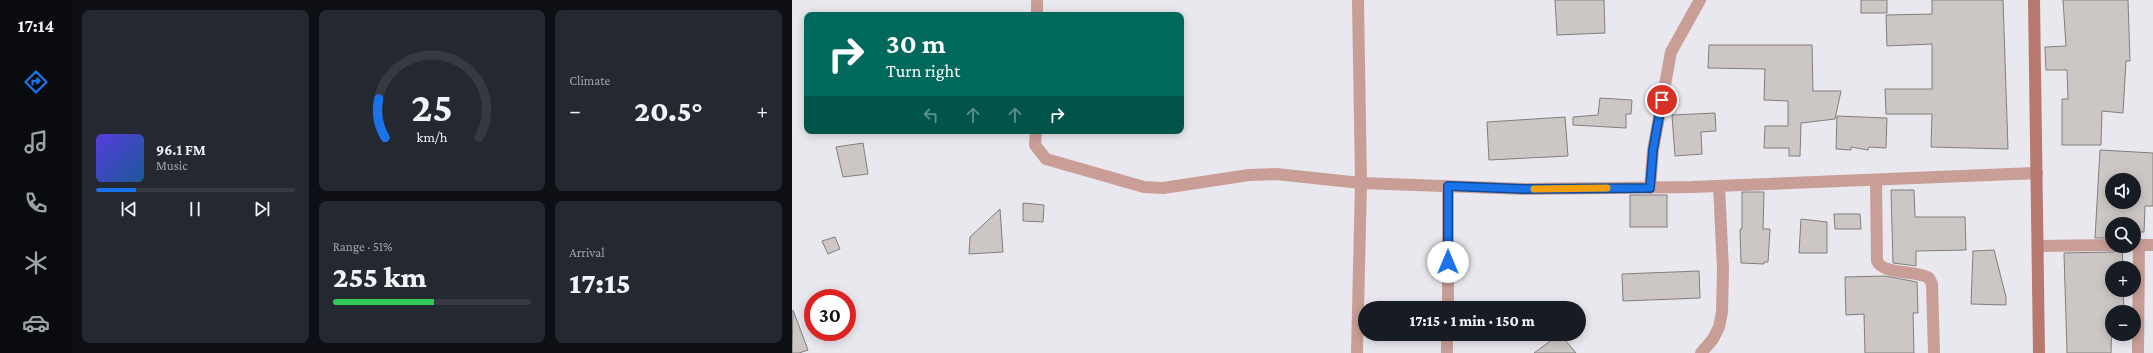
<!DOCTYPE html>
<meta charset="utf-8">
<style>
body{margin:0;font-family:"Crimson Pro",serif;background:#242831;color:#f1f3f6;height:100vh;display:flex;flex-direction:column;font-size:15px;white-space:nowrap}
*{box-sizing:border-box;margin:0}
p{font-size:13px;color:#9ea1a6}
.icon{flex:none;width:22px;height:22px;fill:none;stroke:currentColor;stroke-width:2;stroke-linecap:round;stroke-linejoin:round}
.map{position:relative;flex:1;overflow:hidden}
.side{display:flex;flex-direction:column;gap:10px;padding:10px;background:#0d0f14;width:720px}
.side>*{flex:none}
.guide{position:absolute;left:12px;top:12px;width:380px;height:122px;border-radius:8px;box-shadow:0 2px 10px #0003;background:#00695c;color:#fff;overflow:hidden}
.buttons{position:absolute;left:1313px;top:173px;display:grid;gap:8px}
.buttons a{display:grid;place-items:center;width:36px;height:36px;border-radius:50%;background:#171b24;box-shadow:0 2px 10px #0003;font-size:20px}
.speed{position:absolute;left:12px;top:289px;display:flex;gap:8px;font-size:20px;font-weight:700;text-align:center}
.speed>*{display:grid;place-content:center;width:52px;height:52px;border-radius:50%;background:#171b24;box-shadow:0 2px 10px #0003;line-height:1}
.speed .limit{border:6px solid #d22;background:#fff;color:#111}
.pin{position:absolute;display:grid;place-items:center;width:34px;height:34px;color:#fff;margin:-17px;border:2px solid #fff;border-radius:50%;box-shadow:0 1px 4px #0007}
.me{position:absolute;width:44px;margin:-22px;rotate:0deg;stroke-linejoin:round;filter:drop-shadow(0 0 3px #0008)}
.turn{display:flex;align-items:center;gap:14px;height:84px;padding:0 16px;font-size:18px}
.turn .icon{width:52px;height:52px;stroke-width:2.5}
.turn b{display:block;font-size:28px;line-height:34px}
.lanes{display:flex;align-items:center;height:38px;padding:0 16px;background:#0003;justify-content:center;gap:20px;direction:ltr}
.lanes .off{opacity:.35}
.big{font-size:30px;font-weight:800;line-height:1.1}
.side .tile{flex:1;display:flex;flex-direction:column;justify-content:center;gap:6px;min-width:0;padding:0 14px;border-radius:8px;background:#242831}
.side .dial{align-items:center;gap:0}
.dial svg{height:104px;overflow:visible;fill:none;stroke:#363941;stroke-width:7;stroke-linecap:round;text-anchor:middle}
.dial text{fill:#f1f3f6;stroke:none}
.song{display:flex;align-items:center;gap:12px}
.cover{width:48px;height:48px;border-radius:6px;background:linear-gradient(135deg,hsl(250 70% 55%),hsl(210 70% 35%))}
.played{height:4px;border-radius:2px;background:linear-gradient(90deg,#1a73e8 20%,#363941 20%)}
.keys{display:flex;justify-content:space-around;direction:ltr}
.heat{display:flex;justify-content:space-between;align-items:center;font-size:22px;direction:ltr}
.charge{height:6px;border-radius:3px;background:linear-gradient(90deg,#34c759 51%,#363941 0)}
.side .tiles{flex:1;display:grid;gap:10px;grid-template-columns:repeat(3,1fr)}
.tile:first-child{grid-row:span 2}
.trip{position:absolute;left:566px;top:301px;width:228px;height:40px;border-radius:20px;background:#171b24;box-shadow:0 2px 10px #0003;font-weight:800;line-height:40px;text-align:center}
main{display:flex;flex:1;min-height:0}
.menu{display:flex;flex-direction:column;width:72px;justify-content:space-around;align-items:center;background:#090b0e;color:#9ea1a6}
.menu .icon{width:28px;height:28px}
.menu .current{color:#1a73e8}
.menu b{font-size:18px;color:#f1f3f6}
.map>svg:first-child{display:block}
</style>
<main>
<nav class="menu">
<b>17:14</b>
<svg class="icon current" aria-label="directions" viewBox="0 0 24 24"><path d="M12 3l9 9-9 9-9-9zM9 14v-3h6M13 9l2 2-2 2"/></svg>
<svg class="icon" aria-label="music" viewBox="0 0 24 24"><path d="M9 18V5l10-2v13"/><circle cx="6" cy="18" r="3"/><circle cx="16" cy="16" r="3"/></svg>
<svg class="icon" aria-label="phone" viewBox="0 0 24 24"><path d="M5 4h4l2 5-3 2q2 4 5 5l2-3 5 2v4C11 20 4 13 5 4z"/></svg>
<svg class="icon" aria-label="climate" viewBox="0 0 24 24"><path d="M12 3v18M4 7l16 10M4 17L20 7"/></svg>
<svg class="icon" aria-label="car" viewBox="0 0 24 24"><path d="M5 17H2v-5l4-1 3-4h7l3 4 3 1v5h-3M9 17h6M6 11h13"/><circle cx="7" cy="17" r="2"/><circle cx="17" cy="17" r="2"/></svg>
</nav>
<section class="side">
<div class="tiles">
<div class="tile">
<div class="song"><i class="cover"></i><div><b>96.1 FM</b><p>Music</p></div></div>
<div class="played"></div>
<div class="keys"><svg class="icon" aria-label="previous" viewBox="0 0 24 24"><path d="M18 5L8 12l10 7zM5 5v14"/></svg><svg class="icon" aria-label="pause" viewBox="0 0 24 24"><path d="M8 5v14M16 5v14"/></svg><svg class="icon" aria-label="next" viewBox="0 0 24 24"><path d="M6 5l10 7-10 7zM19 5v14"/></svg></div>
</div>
<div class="tile dial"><svg viewBox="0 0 100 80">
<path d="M14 69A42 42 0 1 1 86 69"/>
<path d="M14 69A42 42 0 0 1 9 39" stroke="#1a73e8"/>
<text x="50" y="56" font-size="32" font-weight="700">25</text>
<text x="50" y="72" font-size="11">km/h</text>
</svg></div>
<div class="tile"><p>Climate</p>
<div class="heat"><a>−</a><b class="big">20.5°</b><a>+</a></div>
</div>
<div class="tile"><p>Range · 51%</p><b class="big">255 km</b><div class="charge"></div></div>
<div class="tile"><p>Arrival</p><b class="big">17:15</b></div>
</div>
</section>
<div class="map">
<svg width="1361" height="353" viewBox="0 0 1361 353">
<rect width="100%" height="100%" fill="#e8e8ee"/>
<g fill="#ccc7c4" stroke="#837e7c" fill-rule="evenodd">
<path d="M763,0H812L813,33L765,35Z"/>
<rect x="1069" y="0" width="26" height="13"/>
<path d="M1140,0H1211L1216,149L1139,147L1140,114H1094L1093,89H1140V44L1095,46L1094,15L1140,14Z"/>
<path d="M1271,0H1336L1338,61H1334L1331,113L1310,111L1309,145H1270V99H1276L1275,70H1254L1253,47L1274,46Z"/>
<path d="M917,45H1020L1021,91H1049L1043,119L1009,123L1008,156H997V148H972L973,126H996V101L972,100L973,69L916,68Z"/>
<path d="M808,98L840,100L839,114H834V128L781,125V117L806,115Z"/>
<path d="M923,113L924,131L909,132L910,154L883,156L880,115Z"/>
<path d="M1045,116L1095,118L1094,148L1077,147L1076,150L1059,147V150L1044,149Z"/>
<path d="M773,117L776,156L697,160L695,122Z"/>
<path d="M71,143L76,174L51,177L44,147Z"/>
<path d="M1308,150L1361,153V206H1353L1352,232H1342V224H1320V238H1303ZM1320,180H1342V202H1320Z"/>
<path d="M1099,190H1122L1123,217H1173L1174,250L1124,251V266L1101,263Z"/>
<path d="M950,192H972L971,229H978L976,262H972V264L949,263L948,229H950Z"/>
<rect x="838" y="195" width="37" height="32"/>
<path d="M231,203L252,205L251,222L231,221Z"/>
<path d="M208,209L211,252L177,254L178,237Z"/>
<path d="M1042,214H1068L1069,229H1043Z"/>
<path d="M1009,219L1035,222V253H1007Z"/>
<path d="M43,237L48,249L36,254L30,241Z"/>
<path d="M1327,246H1330L1331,268H1320V290H1331L1332,312H1320L1319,353H1275L1272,253L1320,252L1324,251Z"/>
<path d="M1202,250L1214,297V305L1179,304L1181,251Z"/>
<path d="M907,271L908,298L831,301L830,274Z"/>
<path d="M1093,276L1125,282L1126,313H1121L1122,353H1073L1072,314L1054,315L1053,277Z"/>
<path d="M1,310L16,350L7,353H0Z"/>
<path d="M768,334L784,353H742Z"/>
</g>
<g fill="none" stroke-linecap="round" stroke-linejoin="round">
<g stroke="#c99e97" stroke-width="12">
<path d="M245,15V0"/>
<path d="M244,131L243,145L254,159L352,187L371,188L457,175L484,174L569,183L732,189L900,187L1245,173"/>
<path d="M1084,180L1085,261C1091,275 1125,270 1137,278L1140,284L1142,353"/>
<path d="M858,188L861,150L879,52L908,0"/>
<path d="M1342,245H1361"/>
<path d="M1246,246L1320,245"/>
<path d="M656,308V186"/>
<path d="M565,353L569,183L566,0"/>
<path d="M655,353V334"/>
<path d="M909,353L921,339L927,327L930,312L931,269L927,186"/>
<path d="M1346,353L1347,245"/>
</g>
<path stroke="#b7786f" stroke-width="12" d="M1242,0L1247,353"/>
</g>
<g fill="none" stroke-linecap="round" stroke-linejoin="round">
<g stroke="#114b97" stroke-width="10">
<path id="route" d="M656,262V186L732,189L858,188L861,150L870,100"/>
</g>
<use href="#route" stroke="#1a73e8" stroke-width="7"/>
<path stroke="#f59e0b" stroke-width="7" d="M742,189L815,188"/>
</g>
</svg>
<div class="buttons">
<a><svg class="icon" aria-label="sound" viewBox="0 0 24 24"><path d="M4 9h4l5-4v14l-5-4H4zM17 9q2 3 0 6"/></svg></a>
<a><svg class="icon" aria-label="search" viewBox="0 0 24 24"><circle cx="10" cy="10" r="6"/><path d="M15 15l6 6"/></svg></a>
<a>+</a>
<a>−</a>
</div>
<div class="speed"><div class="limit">30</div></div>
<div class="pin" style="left:870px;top:100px;background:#d93025"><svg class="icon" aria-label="arrive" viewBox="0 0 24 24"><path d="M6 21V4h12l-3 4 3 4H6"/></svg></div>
<svg class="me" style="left:656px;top:262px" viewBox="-20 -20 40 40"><circle r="19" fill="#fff"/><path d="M0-13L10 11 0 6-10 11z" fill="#1a73e8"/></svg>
<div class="trip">17:15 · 1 min · 150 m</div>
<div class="guide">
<div class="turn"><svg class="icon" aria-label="right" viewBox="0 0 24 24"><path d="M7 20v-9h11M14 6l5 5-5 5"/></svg><div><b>30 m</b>Turn right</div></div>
<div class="lanes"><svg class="icon off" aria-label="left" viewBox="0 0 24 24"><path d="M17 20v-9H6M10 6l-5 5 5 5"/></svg><svg class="icon off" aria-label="ahead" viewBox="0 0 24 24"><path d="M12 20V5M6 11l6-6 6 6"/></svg><svg class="icon off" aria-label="ahead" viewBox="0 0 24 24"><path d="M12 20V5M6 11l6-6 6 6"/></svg><svg class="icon" aria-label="right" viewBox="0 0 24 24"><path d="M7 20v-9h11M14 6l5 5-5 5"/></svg></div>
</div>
</div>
</main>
